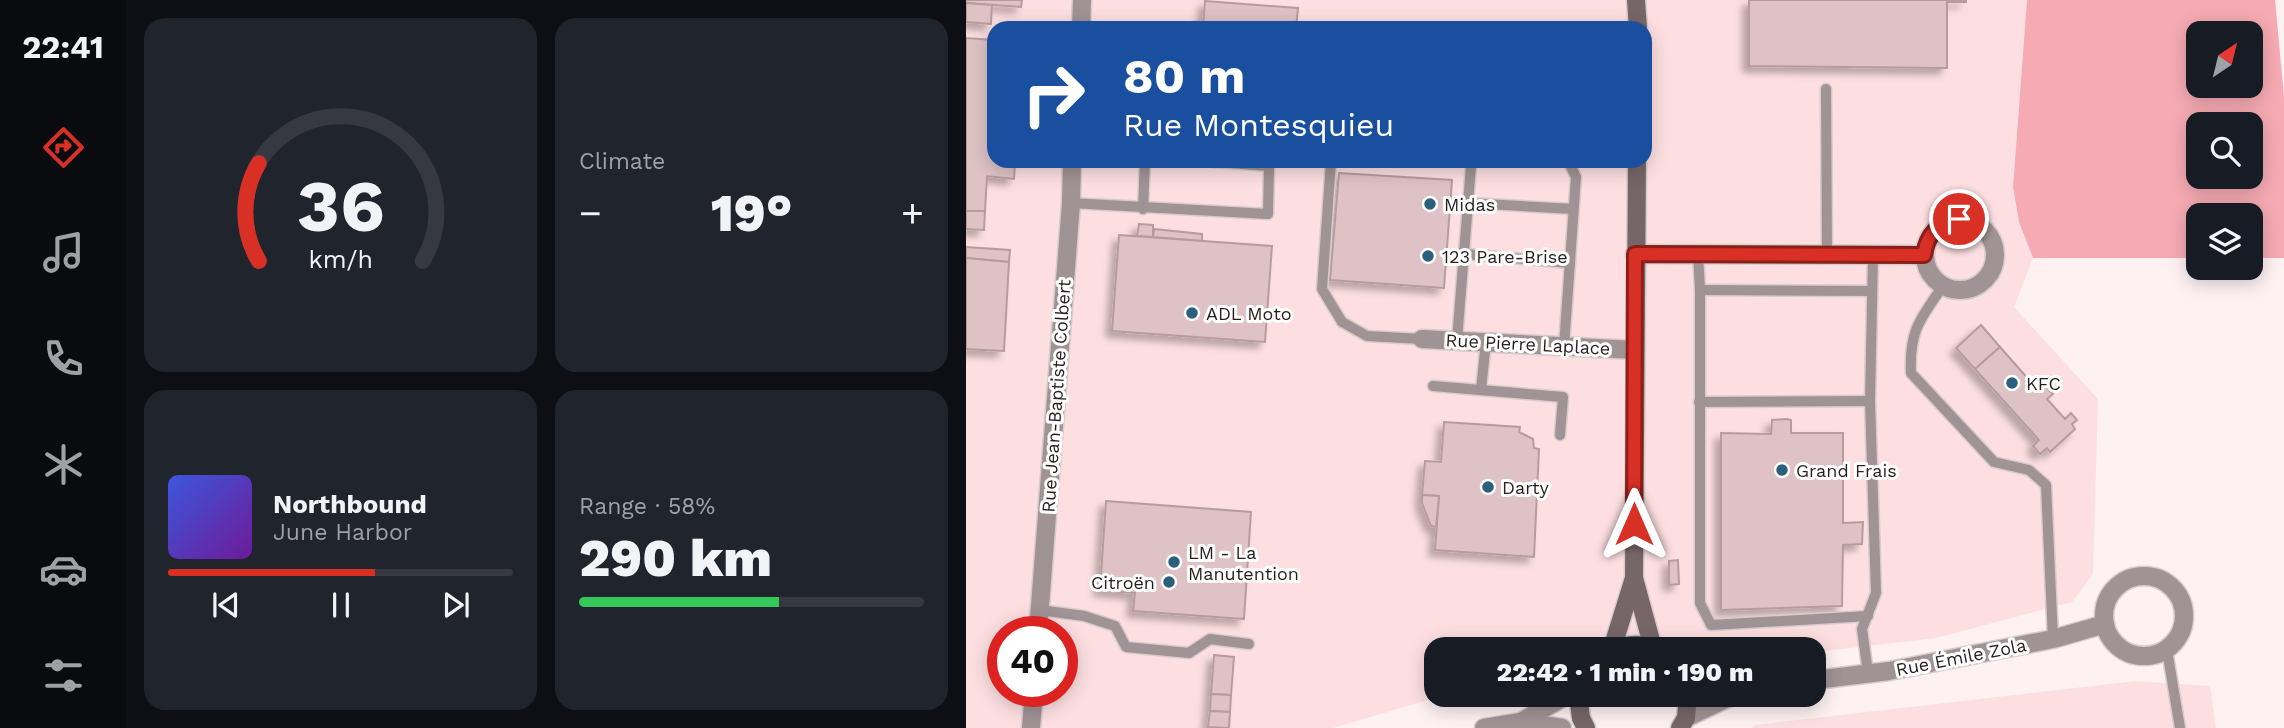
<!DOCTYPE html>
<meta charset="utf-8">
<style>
body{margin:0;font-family:"Work Sans",sans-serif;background:#20242c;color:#f1f3f6;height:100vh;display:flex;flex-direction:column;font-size:26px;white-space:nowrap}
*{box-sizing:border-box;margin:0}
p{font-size:23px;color:#9ea1a6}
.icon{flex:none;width:38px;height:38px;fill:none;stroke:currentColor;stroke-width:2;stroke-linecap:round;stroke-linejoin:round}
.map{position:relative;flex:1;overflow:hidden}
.drawer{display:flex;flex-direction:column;gap:18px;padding:18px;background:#0d0f14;width:840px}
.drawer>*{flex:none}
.top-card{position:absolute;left:21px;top:21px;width:665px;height:147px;border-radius:21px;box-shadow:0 4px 18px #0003;background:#1a4fa0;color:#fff;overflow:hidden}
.needle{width:46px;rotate:35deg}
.tools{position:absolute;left:1220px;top:21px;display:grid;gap:14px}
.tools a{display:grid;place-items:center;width:77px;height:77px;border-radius:14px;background:#171b24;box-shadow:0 4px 18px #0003;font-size:35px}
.speed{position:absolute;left:21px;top:616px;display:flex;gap:14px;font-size:35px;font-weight:700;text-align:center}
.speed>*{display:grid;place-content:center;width:91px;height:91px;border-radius:50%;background:#171b24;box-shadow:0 4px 18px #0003;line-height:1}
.speed .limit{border:10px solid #d22;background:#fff;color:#111}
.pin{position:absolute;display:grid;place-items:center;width:60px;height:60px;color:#fff;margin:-30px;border:4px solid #fff;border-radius:50%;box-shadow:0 2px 7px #0007}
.me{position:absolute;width:77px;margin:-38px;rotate:0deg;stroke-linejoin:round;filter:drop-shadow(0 0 5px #0008)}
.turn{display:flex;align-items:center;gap:24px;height:147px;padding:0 21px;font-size:32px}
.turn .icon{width:91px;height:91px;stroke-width:2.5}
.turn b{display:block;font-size:49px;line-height:60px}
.big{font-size:52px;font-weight:800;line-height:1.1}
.drawer .card{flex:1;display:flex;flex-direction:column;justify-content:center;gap:10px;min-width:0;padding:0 24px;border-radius:21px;background:#20242c}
.drawer .dial{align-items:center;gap:0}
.dial svg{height:182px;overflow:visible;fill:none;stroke:#363941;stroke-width:7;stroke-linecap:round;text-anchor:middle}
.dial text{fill:#f1f3f6;stroke:none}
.song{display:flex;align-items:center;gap:21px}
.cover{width:84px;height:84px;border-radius:10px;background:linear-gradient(135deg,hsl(230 70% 55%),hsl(280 70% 35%))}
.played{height:7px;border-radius:4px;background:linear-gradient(90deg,#d93025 60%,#363941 60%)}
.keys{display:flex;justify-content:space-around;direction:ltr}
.heat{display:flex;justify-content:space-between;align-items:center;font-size:38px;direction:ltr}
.charge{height:10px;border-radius:5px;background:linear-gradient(90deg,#34c759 58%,#363941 0)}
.drawer .tiles{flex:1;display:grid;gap:18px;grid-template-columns:repeat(2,1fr)}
.trip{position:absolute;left:458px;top:637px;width:402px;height:70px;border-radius:21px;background:#171b24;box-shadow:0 4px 18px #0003;font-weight:800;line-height:70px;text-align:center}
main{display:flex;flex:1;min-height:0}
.tab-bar{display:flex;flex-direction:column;width:126px;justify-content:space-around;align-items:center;background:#090b0e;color:#9ea1a6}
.tab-bar .icon{width:49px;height:49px}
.tab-bar .active{color:#d93025}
.tab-bar b{font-size:32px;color:#f1f3f6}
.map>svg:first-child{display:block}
</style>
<main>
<nav class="tab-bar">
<b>22:41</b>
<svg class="icon active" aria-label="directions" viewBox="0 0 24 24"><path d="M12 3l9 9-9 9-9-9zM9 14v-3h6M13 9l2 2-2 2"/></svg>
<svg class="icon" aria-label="music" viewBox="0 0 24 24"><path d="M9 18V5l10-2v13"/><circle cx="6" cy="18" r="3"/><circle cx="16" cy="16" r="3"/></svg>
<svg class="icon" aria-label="phone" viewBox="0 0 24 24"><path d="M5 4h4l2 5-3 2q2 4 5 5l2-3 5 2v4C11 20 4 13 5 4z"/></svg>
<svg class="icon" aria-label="climate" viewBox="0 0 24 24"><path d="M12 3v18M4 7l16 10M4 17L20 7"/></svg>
<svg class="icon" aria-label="car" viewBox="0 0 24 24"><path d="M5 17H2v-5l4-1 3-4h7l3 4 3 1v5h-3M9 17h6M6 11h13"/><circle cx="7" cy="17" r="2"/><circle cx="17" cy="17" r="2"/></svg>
<svg class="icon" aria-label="filters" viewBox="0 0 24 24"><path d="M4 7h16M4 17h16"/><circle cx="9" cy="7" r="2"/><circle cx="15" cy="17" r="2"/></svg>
</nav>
<section class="drawer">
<div class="tiles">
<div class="card dial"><svg viewBox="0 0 100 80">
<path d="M14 69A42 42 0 1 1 86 69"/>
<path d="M14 69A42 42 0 0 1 14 26" stroke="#d93025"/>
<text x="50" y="56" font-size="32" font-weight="700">36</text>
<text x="50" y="72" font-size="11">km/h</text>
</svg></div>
<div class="card"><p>Climate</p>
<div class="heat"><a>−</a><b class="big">19°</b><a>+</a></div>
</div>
<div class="card">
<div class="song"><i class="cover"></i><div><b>Northbound</b><p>June Harbor</p></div></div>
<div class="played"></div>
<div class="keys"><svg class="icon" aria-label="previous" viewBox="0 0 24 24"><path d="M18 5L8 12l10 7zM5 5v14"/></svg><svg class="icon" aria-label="pause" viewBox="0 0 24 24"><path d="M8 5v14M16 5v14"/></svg><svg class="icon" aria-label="next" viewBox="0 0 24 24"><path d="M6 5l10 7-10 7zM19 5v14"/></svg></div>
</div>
<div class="card"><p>Range · 58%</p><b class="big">290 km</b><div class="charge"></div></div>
</div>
</section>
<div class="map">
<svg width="1318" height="728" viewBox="0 0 1318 728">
<defs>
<filter id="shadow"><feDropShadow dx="-6" dy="6" stdDeviation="3.5" flood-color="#0004"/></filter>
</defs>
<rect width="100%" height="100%" fill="#fdf1f2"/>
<g fill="#fddfe1" fill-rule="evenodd">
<path d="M0,0H1061L1047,186L1053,222L1067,258L1048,307L1132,399L1127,574L1106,602L970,638L849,652V649H662L605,645L600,649H471V695H479L367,728H0ZM28,28H679V161H28ZM37,632H96V691H37Z"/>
<path d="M1170,681L1244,686L1250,728H786L789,725Z"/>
</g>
<path fill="#f6aab3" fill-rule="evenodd" d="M1061,0H1309L1318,97V258H1285L1284,215H1232V258H1067L1053,222L1047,187ZM1232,33H1284V86H1232ZM1232,124H1284V177H1232Z"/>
<g fill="#dec2c5" stroke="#b79c9f" stroke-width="2" filter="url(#shadow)">
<path d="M0,0H56L55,7L0,3Z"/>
<path d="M783,0H1000V2H981V68L783,66Z"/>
<path d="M239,1L332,8L330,28H237Z"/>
<path d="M0,3L26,5L25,24L0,22Z"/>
<path d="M0,38L28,40V161H49L48,179L21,176L19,211H0Z"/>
<path d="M373,173L486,180L478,288L364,280Z"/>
<path d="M0,211H19L18,230L0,229Z"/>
<path d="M173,224L187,225V237L171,236Z"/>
<path d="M188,229L236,234V241L187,237Z"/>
<path d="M153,235L306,246L299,342L146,331Z"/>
<path d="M0,247L44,250L43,262L0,258Z"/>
<path d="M0,258L43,262L38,351L0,349Z"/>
<path d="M1015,325L1034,347L1009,369L990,348Z"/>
<path d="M1034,347L1072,390L1078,385L1087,394L1081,399L1099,419L1105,413L1111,420L1106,424L1109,429L1084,452L1081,448L1074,454L1067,446L1073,440L1009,369Z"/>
<path d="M821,419L825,420V433H877V523L897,522L896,544L877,545L876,606L755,610V433L805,434L806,420Z"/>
<path d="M478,422L554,427L553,432L567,439L568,448L573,449L568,557L469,550L473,496L456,495L459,461L475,462Z"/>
<path d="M456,495L473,496L470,527L465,526L456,503Z"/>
<path d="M140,501L285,512L278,619L167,611L169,593L134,590Z"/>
<path d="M712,560L713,584L703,585V561Z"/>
<path d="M248,655L268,657L265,695L245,694Z"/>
<path d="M245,694L265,695L264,712L244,711Z"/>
<path d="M244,711L264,712L263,728L242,727Z"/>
</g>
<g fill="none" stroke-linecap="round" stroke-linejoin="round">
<g stroke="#d7cbcc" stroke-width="13">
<g id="lane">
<path d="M860,89L861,255"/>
<path d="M365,161L356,289L376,322L401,336L456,339"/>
<path d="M105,203L302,214L303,166L236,161"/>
<path d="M502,203L607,209"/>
<path d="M177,209L179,161"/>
<path d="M498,254L604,263"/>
<path d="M732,254L734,290V603L745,625L902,616"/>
<path d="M977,286C954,319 943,331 945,373L1028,462L1063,470L1080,485L1087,639"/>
<path d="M734,290L905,291"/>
<path d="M491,340L505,166L507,161"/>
<path d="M598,346L610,177L602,161"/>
<path d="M467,386L597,397L594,435"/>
<path d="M515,389L520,342"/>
<path d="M733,402L904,401"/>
<path d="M74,610L118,616L149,626L160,647L223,653L244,639L283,644"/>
<path d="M1201,650L1214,728"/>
<path d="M902,673L896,629L910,593L904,401L907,255"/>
</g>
</g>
<g stroke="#d7cbcc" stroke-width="21">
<g id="street">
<path d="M115,28L116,0"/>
<circle cx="994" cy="255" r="35"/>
<path d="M669,254L958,255"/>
<path d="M456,339L669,350"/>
<circle cx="1178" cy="616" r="40"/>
<path d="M72,632L105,203L106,161"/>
<path d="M849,680L923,671L1087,639L1139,624"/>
<path d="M720,718L768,695"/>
<path d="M555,722L601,695"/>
<path d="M65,728L68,691"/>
<path d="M518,728L555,722L596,728"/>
</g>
</g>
<g stroke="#d7cbcc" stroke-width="21">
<g id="secondary">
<path d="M670,0L672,28"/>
<path d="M671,161L668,578L687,648"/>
<path d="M644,649C659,645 674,642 689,649"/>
<path d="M646,649L668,578"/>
<path d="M612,695L615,718L620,728"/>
<path d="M714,728L720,718L722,695"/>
</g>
</g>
<use href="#lane" stroke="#a09395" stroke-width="10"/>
<use href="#street" stroke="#a09395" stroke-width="18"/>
<use href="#secondary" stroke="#776668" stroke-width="18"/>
</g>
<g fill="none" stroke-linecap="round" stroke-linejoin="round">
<g stroke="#8d1f18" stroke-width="18">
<path id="route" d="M668,524L669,254L958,255C961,234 972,223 993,219"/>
</g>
<use href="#route" stroke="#d93025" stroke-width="12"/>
</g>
<g fill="#2b607c" stroke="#fff" stroke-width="2.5">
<circle cx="464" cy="204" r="7"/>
<circle cx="462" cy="256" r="7"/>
<circle cx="226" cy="313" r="7"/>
<circle cx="1046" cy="383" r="7"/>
<circle cx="816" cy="470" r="7"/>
<circle cx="522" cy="487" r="7"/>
<circle cx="208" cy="562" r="7"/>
<circle cx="203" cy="582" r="7"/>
</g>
<g text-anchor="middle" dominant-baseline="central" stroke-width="6" stroke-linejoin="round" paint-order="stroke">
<g font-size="18" fill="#281e1f" stroke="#fff" text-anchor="start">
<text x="478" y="204">Midas</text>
<text x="476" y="256">123 Pare-Brise</text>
<text x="240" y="313">ADL Moto</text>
<text x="1060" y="383">KFC</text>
<text x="830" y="470">Grand Frais</text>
<text x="536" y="487">Darty</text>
<text x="222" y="552">LM - La<tspan x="222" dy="21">Manutention</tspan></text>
<text x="189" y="582" text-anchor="end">Citroën</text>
</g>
<g font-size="18" fill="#281e1f" stroke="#fff">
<text transform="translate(562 344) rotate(3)">Rue Pierre Laplace</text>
<text transform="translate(90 396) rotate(-86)">Rue Jean-Baptiste Colbert</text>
<text transform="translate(995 657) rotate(-11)">Rue Émile Zola</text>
</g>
</g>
</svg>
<div class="tools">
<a><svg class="needle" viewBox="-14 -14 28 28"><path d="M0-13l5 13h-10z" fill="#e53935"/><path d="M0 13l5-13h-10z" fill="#9ea1a6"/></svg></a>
<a><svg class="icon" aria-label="search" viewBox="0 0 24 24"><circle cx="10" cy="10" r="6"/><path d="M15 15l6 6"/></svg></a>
<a><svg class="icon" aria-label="layers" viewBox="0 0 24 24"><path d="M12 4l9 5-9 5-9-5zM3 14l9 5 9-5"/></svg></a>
</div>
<div class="speed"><div class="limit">40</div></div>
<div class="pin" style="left:993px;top:219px;background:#d93025"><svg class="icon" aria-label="arrive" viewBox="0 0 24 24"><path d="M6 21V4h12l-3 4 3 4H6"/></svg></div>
<svg class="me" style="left:668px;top:524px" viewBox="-20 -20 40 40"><path d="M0-17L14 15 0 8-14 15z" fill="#d93025" stroke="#fff" stroke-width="4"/></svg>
<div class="trip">22:42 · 1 min · 190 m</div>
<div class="top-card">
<div class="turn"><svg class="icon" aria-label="right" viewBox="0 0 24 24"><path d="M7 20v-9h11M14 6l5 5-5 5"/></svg><div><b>80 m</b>Rue Montesquieu</div></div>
</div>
</div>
</main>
